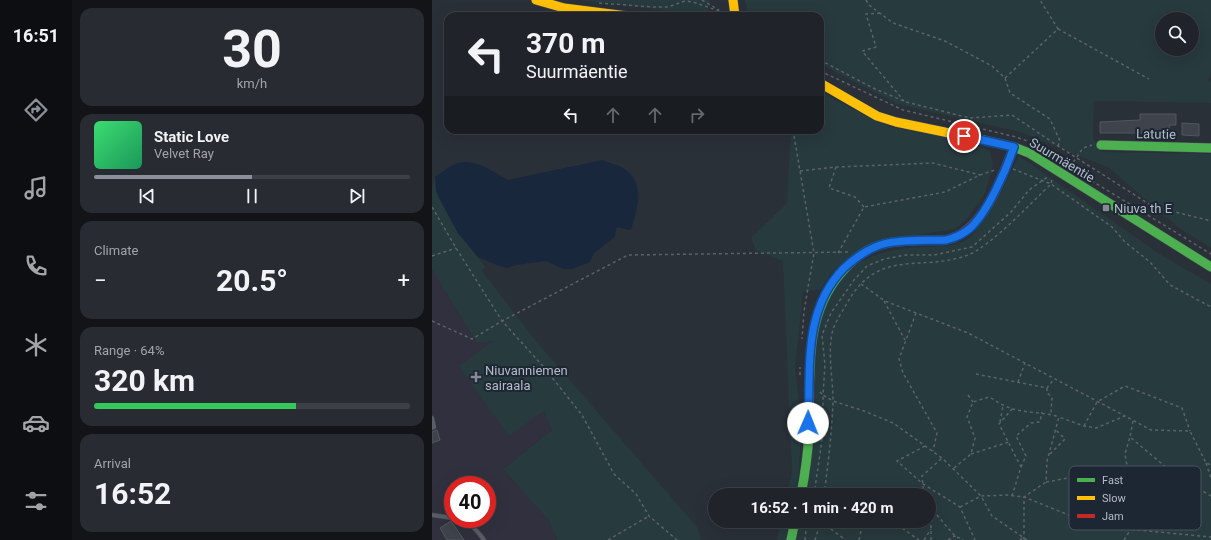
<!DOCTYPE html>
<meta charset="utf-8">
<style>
body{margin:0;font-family:Roboto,sans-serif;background:#282c32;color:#f1f3f6;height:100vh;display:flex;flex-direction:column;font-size:15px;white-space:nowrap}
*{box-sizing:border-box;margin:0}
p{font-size:13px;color:#a2a4a8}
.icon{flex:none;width:22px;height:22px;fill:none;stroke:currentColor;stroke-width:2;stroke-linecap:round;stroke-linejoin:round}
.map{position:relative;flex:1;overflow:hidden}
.details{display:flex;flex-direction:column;gap:8px;padding:8px;background:#121417;width:360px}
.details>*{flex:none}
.banner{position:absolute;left:12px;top:12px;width:380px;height:122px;border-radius:12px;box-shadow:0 4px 16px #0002,0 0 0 1px #3d4147;background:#20242a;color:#f1f3f6;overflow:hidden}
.tools{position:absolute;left:723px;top:12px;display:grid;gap:8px}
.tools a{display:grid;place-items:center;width:44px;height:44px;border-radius:50%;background:#20242a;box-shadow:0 4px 16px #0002,0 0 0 1px #3d4147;font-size:20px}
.speed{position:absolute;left:12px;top:476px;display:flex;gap:8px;font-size:20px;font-weight:700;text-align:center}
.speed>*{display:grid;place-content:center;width:52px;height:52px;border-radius:50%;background:#20242a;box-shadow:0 4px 16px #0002,0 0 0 1px #3d4147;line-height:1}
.speed .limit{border:6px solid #d22;background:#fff;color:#111}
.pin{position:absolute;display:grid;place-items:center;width:34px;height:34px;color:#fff;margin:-17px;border:2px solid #fff;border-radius:50%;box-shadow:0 1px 4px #0007}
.me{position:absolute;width:44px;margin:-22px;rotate:1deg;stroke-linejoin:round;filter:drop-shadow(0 0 3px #0008)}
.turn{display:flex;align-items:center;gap:14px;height:84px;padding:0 16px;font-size:18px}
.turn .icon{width:52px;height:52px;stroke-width:2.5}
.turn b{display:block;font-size:28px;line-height:34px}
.lanes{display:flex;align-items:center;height:38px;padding:0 16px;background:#0003;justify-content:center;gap:20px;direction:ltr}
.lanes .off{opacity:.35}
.big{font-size:30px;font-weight:700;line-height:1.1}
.details .tile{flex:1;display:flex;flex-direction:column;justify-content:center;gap:6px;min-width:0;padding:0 14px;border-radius:12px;background:#282c32}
.details .dial{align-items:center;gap:0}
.dial b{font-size:52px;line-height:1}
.song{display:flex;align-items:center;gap:12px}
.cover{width:48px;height:48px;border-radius:6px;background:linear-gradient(135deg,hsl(140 70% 55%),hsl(150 70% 35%))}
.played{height:4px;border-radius:2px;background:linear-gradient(90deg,#8c9099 50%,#3d4147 50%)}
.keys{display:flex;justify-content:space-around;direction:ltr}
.heat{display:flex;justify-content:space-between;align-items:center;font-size:22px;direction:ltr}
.charge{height:6px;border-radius:3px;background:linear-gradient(90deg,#34c759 64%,#3d4147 0)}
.trip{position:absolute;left:276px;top:488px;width:228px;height:40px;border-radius:20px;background:#20242a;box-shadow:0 4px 16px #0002,0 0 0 1px #3d4147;font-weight:700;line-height:40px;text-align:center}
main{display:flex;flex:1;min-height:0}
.tabs{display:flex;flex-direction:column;width:72px;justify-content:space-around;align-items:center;background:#0d0e11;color:#a2a4a8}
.tabs .icon{width:28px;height:28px}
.tabs .on{color:#8c9099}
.tabs b{font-size:18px;color:#f1f3f6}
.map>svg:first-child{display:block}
</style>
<main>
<nav class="tabs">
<b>16:51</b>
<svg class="icon on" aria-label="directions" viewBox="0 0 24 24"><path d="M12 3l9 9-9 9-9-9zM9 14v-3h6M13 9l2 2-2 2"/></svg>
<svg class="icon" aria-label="music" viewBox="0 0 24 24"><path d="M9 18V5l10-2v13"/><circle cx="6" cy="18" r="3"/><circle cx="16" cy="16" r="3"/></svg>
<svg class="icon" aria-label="phone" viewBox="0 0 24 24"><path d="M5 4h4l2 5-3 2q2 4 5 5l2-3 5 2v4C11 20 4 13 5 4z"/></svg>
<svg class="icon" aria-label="climate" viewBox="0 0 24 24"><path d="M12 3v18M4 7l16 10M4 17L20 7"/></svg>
<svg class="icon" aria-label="car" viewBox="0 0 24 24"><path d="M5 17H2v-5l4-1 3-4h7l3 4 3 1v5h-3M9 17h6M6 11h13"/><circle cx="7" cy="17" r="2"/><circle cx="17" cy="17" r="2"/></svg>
<svg class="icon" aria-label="filters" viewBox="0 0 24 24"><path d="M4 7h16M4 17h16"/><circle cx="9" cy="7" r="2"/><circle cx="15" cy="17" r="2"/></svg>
</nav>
<section class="details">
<div class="tile dial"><b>30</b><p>km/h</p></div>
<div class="tile">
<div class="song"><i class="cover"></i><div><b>Static Love</b><p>Velvet Ray</p></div></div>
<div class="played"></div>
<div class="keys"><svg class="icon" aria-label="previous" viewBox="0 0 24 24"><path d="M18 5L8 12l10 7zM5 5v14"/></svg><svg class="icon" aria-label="pause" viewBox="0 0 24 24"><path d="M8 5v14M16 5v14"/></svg><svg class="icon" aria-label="next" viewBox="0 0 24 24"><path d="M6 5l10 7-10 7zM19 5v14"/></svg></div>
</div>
<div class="tile"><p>Climate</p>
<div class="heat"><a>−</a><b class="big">20.5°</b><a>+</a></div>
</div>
<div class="tile"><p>Range · 64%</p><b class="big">320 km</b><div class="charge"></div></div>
<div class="tile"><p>Arrival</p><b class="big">16:52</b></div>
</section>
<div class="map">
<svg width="779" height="540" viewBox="0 0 779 540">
<rect width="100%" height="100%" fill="#2a3038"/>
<path fill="#31303e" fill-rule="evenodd" d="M0,270L45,343L62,341L112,411L120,430L71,469L117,521L125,540H0ZM21,485H55V519H21Z"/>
<g fill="#273a3e" fill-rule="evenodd">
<path d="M149,0H278L275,16Z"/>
<path d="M313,0H779V73L776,80L779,82V103L662,101L661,138L669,152L779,154V248L747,228L677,168L588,132L465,104L388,64V16H317ZM730,19H760V49H730Z"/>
<path d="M388,90L407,102L458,127L509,136L543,145L558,151L561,165L553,193L536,218L523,229L483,235L416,258L401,271L389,289L371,292L363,369L370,422L366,485L364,495H355L360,472L351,261L324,250L319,238L355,203L359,130H388Z"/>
<path d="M587,156L729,255L779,284V540H364L368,521H497V495H373C379,466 382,435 383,405C384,374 378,344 389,314C406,264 439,250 489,247C503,246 521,247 534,240C537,239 540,234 542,232C561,210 574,182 587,156Z"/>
<path d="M3,177L4,191L26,233L52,265L53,267L50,271L104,341L265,527L269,540H125L117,521L71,469L120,430L112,411L77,436L27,366L61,341L45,343L0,270V187Z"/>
<path d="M349,521H358L354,540H345Z"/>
</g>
<path fill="#19273c" d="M170,160C176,163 185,164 191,168C215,183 205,208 199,230H196L186,227L184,229L183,237L162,253L158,262L140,269H131L114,261L84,265L75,268L67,266L46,257L26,233L7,198L4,191L3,177C9,173 15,168 21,165C40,155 61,172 76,180Z"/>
<g fill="#3f444c" stroke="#52575f">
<path d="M708,114H744V125H737L738,136H713V133H668V122L708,120Z"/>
<path d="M750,123L767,124V136L750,135Z"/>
<path d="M5,430L8,440L0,443V432Z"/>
<path d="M19,521L32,540H15L8,528Z"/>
</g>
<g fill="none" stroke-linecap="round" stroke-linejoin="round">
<g stroke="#484c55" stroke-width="5">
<g id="lane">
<path d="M0,418L2,427L0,428"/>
<path d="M0,515L21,518"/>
<path d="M24,519C38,522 44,529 52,540"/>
</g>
</g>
<g stroke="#484c55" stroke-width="10">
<g id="fast">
<path d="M551,140L582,147L597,153L779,267"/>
<path d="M669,145L779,148"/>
<path d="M369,495C373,474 376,453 377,432C379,377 370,318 409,273C419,261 432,250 448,245C469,239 492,241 514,240L521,238"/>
<path d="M359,540L363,521"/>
</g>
</g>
<g stroke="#484c55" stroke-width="10">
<g id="slow">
<path d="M104,0L132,8L195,16"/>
<path d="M301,0L303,16"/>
<path d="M388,83L445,116L464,122L551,140"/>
</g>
</g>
<g stroke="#484c55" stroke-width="10">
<path id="jam" d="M521,238C554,225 570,177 582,147"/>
</g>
<g stroke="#5c6268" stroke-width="1.5" stroke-dasharray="3 3" stroke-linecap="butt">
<path d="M270,0L287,10"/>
<path d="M434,0L437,5L461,23L513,41L560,66L573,78L578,93L618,119L628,141L626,146"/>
<path d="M167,3L220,7H236L253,1L261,2L290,12"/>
<path d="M448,13L434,14L444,47L430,51L472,101"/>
<path d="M626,29L717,79"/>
<path d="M388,60L441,88L474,102L538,118L580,115L626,146L720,206L779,221"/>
<path d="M388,71L471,110L584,137L610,146L631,163"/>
<path d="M573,78L626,29L608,0"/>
<path d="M361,130L382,253L372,311L370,339"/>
<path d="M634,165L779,254"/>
<path d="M404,167L397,188L423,197L432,207"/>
<path d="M638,167L651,148L660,145"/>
<path d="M581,169L619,184L680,227L693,242L718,262L738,285L779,307"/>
<path d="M368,171L404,167L501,163L548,175"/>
<path d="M0,207L24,248L70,321L110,365L150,415L182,474L204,494L217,516L245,540"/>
<path d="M406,253L432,207L513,192L548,175L563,170"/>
<path d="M0,256L24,248"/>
<path d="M429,284L453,301L536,333L693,416"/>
<path d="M452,301L473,340"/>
<path d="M484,313L467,359L471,373L505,433L501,451"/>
<path d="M0,321L40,339L70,321L196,255L417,252"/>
<path d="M544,374L615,388L622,379"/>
<path d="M368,375V367"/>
<path d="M586,382L593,363"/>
<path d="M615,388V393L620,397L619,413"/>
<path d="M536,395L541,402"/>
<path d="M701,421L698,437L742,474L779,496"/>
<path d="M568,422L571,406"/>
<path d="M652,426L665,402L693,386L750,408L758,431"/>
<path d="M493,446L465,461L491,484L528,507L543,540"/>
<path d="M539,454L577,442"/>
<path d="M618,454L633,439L623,429"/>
<path d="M774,463L779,478"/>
<path d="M589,467L594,456L584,436L599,423L608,422L610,412"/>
<path d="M522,468L539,454L543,438L535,417L541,402L557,397C562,399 566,403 571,405C588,414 609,411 627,417"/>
<path d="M614,482L647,476L681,481L695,466L693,454L698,437"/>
<path d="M382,495L391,433V395L386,390"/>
<path d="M392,495C396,464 400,432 401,401C401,377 395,353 401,329C404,321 410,312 414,305C446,246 488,273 536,255C559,246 600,202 619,184L620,178"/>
<path d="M492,495L490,476L510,458"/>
<path d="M580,496L589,467L567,424L580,409"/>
<path d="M497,506L523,536L531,540"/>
<path d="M528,507L549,496L574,495L592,497L664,526L779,537"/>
<path d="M448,521L463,523L487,540"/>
<path d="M389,522L414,540"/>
<path d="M176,540L217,516"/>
<path d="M373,540L375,521"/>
<path d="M383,540L389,521"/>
<path d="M427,540L431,521"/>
<path d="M492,540L499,529"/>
<path d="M499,540V508"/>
<path d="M516,540L523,536L524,540"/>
<path d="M588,540L591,537"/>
<path d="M592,540V497L614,482L615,461L627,417L652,426L664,428L693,416L719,430L758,431L774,463L779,465"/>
<path d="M595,540L560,516L549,496L510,458L461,423L432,411L401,401L391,395L393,365L390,335L399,313L422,280L435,266L452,259L474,255H502L540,247L579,212L597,190L617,176"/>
<path d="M692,540L699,529"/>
</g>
<use href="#lane" stroke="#5a5e66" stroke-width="3.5"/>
<use href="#fast" stroke="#4caf50" stroke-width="9"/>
<use href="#slow" stroke="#ffc107" stroke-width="9"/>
<use href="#jam" stroke="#c62828" stroke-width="9"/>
</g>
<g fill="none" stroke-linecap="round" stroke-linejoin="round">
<g stroke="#114b97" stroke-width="10">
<path id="route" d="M376,423C379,369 370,311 412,268C423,258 434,250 448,245C468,239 493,241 514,240C522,238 530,235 537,229C555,214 574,170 582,147L532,136"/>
</g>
<use href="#route" stroke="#1a73e8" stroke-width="7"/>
</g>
<g fill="#848b96" stroke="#1d2633" stroke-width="1.5">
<rect x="670" y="204" width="8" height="8" rx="2"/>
<path d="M42 371h4v4h4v4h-4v4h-4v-4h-4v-4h4z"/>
</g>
<g text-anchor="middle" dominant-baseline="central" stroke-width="4" stroke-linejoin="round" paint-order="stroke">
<g font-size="13" fill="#b4bcc9" stroke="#1d2633">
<text transform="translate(724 134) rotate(1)">Latutie</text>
<text transform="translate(630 160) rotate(31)">Suurmäentie</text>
</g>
<g font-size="13" fill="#b4bcc9" stroke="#1d2633" text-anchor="start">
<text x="682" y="208">Niuva th E</text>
<text x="53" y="370">Niuvanniemen<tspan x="53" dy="15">sairaala</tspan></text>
</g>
</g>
<rect x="637" y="466" width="132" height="64" rx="6" fill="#1d2633" stroke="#4a5360" stroke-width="1"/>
<rect x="645" y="478" width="18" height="4" fill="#4caf50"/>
<rect x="645" y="496" width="18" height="4" fill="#ffc107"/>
<rect x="645" y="514" width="18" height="4" fill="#c62828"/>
<g font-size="11" fill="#b4bcc9">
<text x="670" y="484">Fast</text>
<text x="670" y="502">Slow</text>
<text x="670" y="520">Jam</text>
</g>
</svg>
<div class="tools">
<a><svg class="icon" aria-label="search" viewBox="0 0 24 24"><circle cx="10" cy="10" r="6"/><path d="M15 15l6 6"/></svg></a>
</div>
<div class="speed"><div class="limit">40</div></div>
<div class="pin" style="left:532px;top:136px;background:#d93025"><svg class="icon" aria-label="arrive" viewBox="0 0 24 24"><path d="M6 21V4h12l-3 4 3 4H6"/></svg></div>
<svg class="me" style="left:376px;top:423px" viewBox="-20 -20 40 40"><circle r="19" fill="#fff"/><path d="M0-13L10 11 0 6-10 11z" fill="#1a73e8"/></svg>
<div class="trip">16:52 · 1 min · 420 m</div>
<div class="banner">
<div class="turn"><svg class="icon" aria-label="left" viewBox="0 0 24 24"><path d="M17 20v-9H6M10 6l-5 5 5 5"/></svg><div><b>370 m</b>Suurmäentie</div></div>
<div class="lanes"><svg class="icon" aria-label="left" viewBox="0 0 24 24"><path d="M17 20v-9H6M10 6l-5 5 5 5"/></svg><svg class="icon off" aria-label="ahead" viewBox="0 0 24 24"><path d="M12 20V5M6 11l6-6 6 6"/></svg><svg class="icon off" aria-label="ahead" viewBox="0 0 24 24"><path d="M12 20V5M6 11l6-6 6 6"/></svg><svg class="icon off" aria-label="right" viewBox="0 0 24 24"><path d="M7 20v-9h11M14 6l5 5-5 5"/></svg></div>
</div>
</div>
</main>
